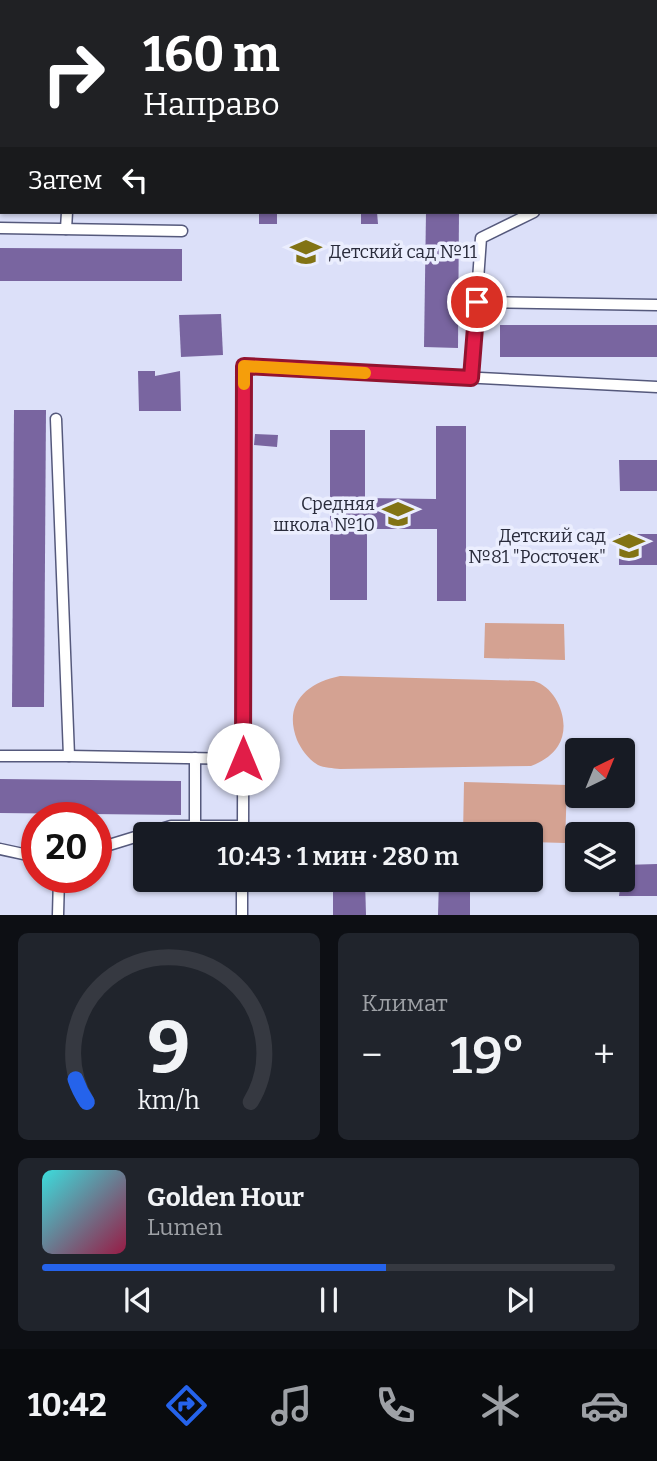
<!DOCTYPE html>
<html lang="ru">
<meta charset="utf-8">
<style>
body{margin:0;font-family:Bitter,serif;background:#20242c;color:#f1f3f6;height:100vh;display:flex;flex-direction:column;font-size:26px;white-space:nowrap}
*{box-sizing:border-box;margin:0}
p{font-size:23px;color:#9ea1a6}
.icon{flex:none;width:38px;height:38px;fill:none;stroke:currentColor;stroke-width:2;stroke-linecap:round;stroke-linejoin:round}
.map{position:relative;height:915px;overflow:hidden}
.panel{display:flex;flex-direction:column;gap:18px;padding:18px;background:#0d0f14;flex:1}
.panel>*{flex:none}
.top-card{position:absolute;left:0px;top:0px;width:658px;height:214px;box-shadow:0 2px 5px #0004;background:#202124;color:#fff;overflow:hidden}
.needle{width:46px;rotate:43deg}
.buttons{position:absolute;left:565px;top:738px;display:grid;gap:14px}
.buttons a{display:grid;place-items:center;width:70px;height:70px;border-radius:7px;background:#171b24;box-shadow:0 2px 5px #0004;font-size:35px}
.speed{position:absolute;left:21px;top:802px;display:flex;gap:14px;font-size:35px;font-weight:700;text-align:center}
.speed>*{display:grid;place-content:center;width:91px;height:91px;border-radius:50%;background:#171b24;box-shadow:0 2px 5px #0004;line-height:1}
.speed .limit{border:10px solid #d22;background:#fff;color:#111}
.pin{position:absolute;display:grid;place-items:center;width:60px;height:60px;color:#fff;margin:-30px;border:4px solid #fff;border-radius:50%;box-shadow:0 2px 7px #0007}
.me{position:absolute;width:77px;margin:-38px;rotate:0deg;stroke-linejoin:round;filter:drop-shadow(0 0 5px #0008)}
.turn{display:flex;align-items:center;gap:24px;height:147px;padding:0 28px;font-size:32px}
.turn .icon{width:91px;height:91px;stroke-width:2.5}
.turn b{display:block;font-size:49px;line-height:60px}
.then{display:flex;align-items:center;height:66px;padding:0 28px;background:#0003;gap:14px;font-size:26px}
.big{font-size:52px;font-weight:600;line-height:1.1}
.panel .widget{flex:1;display:flex;flex-direction:column;justify-content:center;gap:10px;min-width:0;padding:0 24px;border-radius:10px;background:#20242c}
.panel .dial{align-items:center;gap:0}
.dial svg{height:182px;overflow:visible;fill:none;stroke:#363941;stroke-width:7;stroke-linecap:round;text-anchor:middle}
.dial text{fill:#f1f3f6;stroke:none}
.song{display:flex;align-items:center;gap:21px}
.cover{width:84px;height:84px;border-radius:10px;background:linear-gradient(135deg,hsl(180 70% 55%),hsl(340 70% 35%))}
.played{height:7px;border-radius:4px;background:linear-gradient(90deg,#2563eb 60%,#363941 60%)}
.keys{display:flex;justify-content:space-around;direction:ltr}
.heat{display:flex;justify-content:space-between;align-items:center;font-size:38px;direction:ltr}
.panel .tiles{flex:1;display:grid;gap:18px;grid-template-columns:1fr 1fr}
.widget:last-child{grid-column:span 2}
.trip{position:absolute;left:133px;top:822px;width:410px;height:70px;border-radius:7px;background:#171b24;box-shadow:0 2px 5px #0004;font-weight:600;line-height:70px;text-align:center}
.dock{display:flex;height:112px;justify-content:space-around;align-items:center;background:#090b0e;color:#9ea1a6}
.dock .icon{width:49px;height:49px}
.dock .active{color:#2563eb}
.dock b{font-size:32px;color:#f1f3f6}
.map>svg:first-child{display:block}
</style>
<div class="map">
<svg width="657" height="915" viewBox="0 0 657 915">
<rect width="100%" height="100%" fill="#dce0f9"/>
<g fill="#d4a292">
<path d="M485,623L564,624L565,660L484,658Z"/>
<path d="M340,676L534,681C558,688 572,725 558,746C552,756 541,762 531,766L340,769C333,768 324,768 318,765C309,760 301,749 297,740C283,704 306,683 340,676Z"/>
<path d="M464,782L567,785L565,843L530,842V835H463Z"/>
</g>
<g fill="#7965a0">
<rect x="259" y="212" width="18" height="12"/>
<path d="M361,212H377L378,224H361Z"/>
<path d="M426,212H459L458,348L424,347Z"/>
<path d="M0,248L182,249V281H0Z"/>
<path d="M221,314L223,355L181,357L179,315Z"/>
<rect x="500" y="325" width="157" height="32"/>
<path d="M138,371H155V376L180,371L181,411H139Z"/>
<path d="M14,410H46L44,707H12Z"/>
<path d="M436,426H466V601H437V529H367V600H330V430H365V498L436,499Z"/>
<path d="M255,434L278,435L277,447L254,445Z"/>
<path d="M619,460H657V491H620Z"/>
<rect x="619" y="534" width="38" height="31"/>
<path d="M0,779L181,781V815L0,813Z"/>
<path d="M657,864V896H619L623,865Z"/>
<rect x="181" y="880" width="43" height="10"/>
<path d="M333,880H365L366,915H333Z"/>
<path d="M439,880H470V915H438Z"/>
</g>
<g fill="none" stroke-linecap="round" stroke-linejoin="round">
<g stroke="#55597c" stroke-width="13">
<g id="service">
<path d="M216,0V2"/>
<path d="M33,2L36,0"/>
<path d="M83,2V0"/>
<path d="M310,2V0"/>
<path d="M526,2L529,0"/>
<path d="M638,2L639,0"/>
<path d="M0,18L2,17"/>
<path d="M0,228L182,231"/>
<path d="M66,229L67,212"/>
<path d="M476,302L657,305"/>
<path d="M471,378L481,238L534,212"/>
<path d="M0,756H69L56,419"/>
<path d="M69,756L243,759"/>
<path d="M195,826V758"/>
<path d="M243,835L244,366L657,387"/>
<path d="M0,849L37,857"/>
<path d="M96,849L171,826H243"/>
<path d="M58,915L59,877"/>
<path d="M242,915V880"/>
</g>
</g>
<use href="#service" stroke="#fff" stroke-width="10"/>
</g>
<g fill="none" stroke-linecap="round" stroke-linejoin="round">
<g stroke="#92132f" stroke-width="18">
<path id="route" d="M243,759L244,366L471,378L477,302"/>
</g>
<use href="#route" stroke="#e11d48" stroke-width="12"/>
<path stroke="#f59e0b" stroke-width="12" d="M244,384V366L365,373"/>
</g>
<defs>
<g id="school-bare" transform="scale(2.415)"><path d="M0-5L7-2L0 1L-7-2ZM-4 1L0 2.5L4 1V4Q0 6-4 4Z" fill="#827314" stroke="#ebeefe" stroke-width="2.5" paint-order="stroke"/></g>
</defs>
<g fill-rule="evenodd">
<use href="#school-bare" x="306" y="252"/>
<use href="#school-bare" x="398" y="514"/>
<use href="#school-bare" x="629" y="546"/>
</g>
<g text-anchor="middle" dominant-baseline="central" stroke-width="7" stroke-linejoin="round" paint-order="stroke">
<g font-size="18" fill="#292b3b" stroke="#ebeefe" text-anchor="end">
<text x="329" y="252" text-anchor="start">Детский сад №11</text>
<text x="375" y="504">Средняя<tspan x="375" dy="21">школа №10</tspan></text>
<text x="606" y="536">Детский сад<tspan x="606" dy="21">№81 "Росточек"</tspan></text>
</g>
</g>
</svg>
<div class="buttons">
<a><svg class="needle" viewBox="-14 -14 28 28"><path d="M0-13l5 13h-10z" fill="#e53935"/><path d="M0 13l5-13h-10z" fill="#9ea1a6"/></svg></a>
<a><svg class="icon" aria-label="layers" viewBox="0 0 24 24"><path d="M12 4l9 5-9 5-9-5zM3 14l9 5 9-5"/></svg></a>
</div>
<div class="speed"><div class="limit">20</div></div>
<div class="pin" style="left:477px;top:302px;background:#d93025"><svg class="icon" aria-label="arrive" viewBox="0 0 24 24"><path d="M6 21V4h12l-3 4 3 4H6"/></svg></div>
<svg class="me" style="left:243px;top:759px" viewBox="-20 -20 40 40"><circle r="19" fill="#fff"/><path d="M0-13L10 11 0 6-10 11z" fill="#e11d48"/></svg>
<div class="trip">10:43 · 1 мин · 280 m</div>
<div class="top-card">
<div class="turn"><svg class="icon" aria-label="right" viewBox="0 0 24 24"><path d="M7 20v-9h11M14 6l5 5-5 5"/></svg><div><b>160 m</b>Направо</div></div>
<div class="then">Затем<svg class="icon" aria-label="left" viewBox="0 0 24 24"><path d="M17 20v-9H6M10 6l-5 5 5 5"/></svg></div>
</div>
</div>
<section class="panel">
<div class="tiles">
<div class="widget dial"><svg viewBox="0 0 100 80">
<path d="M14 69A42 42 0 1 1 86 69"/>
<path d="M14 69A42 42 0 0 1 9 59" stroke="#2563eb"/>
<text x="50" y="56" font-size="32" font-weight="700">9</text>
<text x="50" y="72" font-size="11">km/h</text>
</svg></div>
<div class="widget"><p>Климат</p>
<div class="heat"><a>−</a><b class="big">19°</b><a>+</a></div>
</div>
<div class="widget">
<div class="song"><i class="cover"></i><div><b>Golden Hour</b><p>Lumen</p></div></div>
<div class="played"></div>
<div class="keys"><svg class="icon" aria-label="previous" viewBox="0 0 24 24"><path d="M18 5L8 12l10 7zM5 5v14"/></svg><svg class="icon" aria-label="pause" viewBox="0 0 24 24"><path d="M8 5v14M16 5v14"/></svg><svg class="icon" aria-label="next" viewBox="0 0 24 24"><path d="M6 5l10 7-10 7zM19 5v14"/></svg></div>
</div>
</div>
</section>
<nav class="dock">
<b>10:42</b>
<svg class="icon active" aria-label="directions" viewBox="0 0 24 24"><path d="M12 3l9 9-9 9-9-9zM9 14v-3h6M13 9l2 2-2 2"/></svg>
<svg class="icon" aria-label="music" viewBox="0 0 24 24"><path d="M9 18V5l10-2v13"/><circle cx="6" cy="18" r="3"/><circle cx="16" cy="16" r="3"/></svg>
<svg class="icon" aria-label="phone" viewBox="0 0 24 24"><path d="M5 4h4l2 5-3 2q2 4 5 5l2-3 5 2v4C11 20 4 13 5 4z"/></svg>
<svg class="icon" aria-label="climate" viewBox="0 0 24 24"><path d="M12 3v18M4 7l16 10M4 17L20 7"/></svg>
<svg class="icon" aria-label="car" viewBox="0 0 24 24"><path d="M5 17H2v-5l4-1 3-4h7l3 4 3 1v5h-3M9 17h6M6 11h13"/><circle cx="7" cy="17" r="2"/><circle cx="17" cy="17" r="2"/></svg>
</nav>
